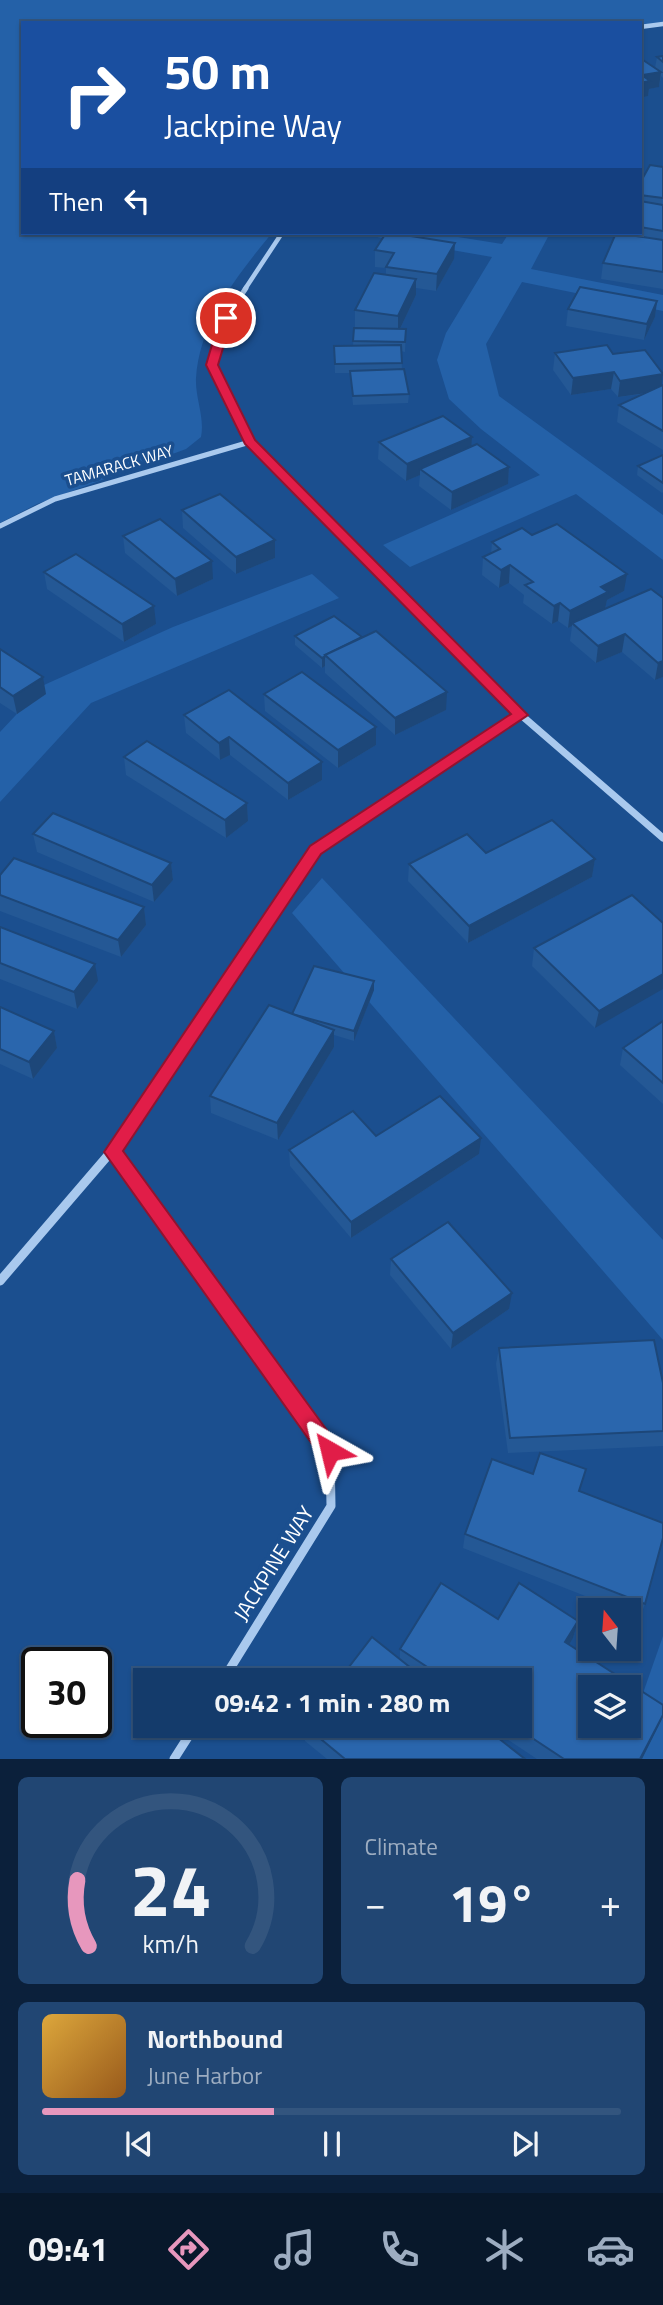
<!DOCTYPE html>
<meta charset="utf-8">
<style>
body{margin:0;font-family:"Titillium Web",sans-serif;background:#214673;color:#f1f3f6;height:100vh;display:flex;flex-direction:column;font-size:26px;white-space:nowrap}
*{box-sizing:border-box;margin:0}
p{font-size:23px;color:#9dadc1}
.icon{flex:none;width:38px;height:38px;fill:none;stroke:currentColor;stroke-width:2;stroke-linecap:round;stroke-linejoin:round}
.map{position:relative;height:1759px;overflow:hidden}
.panel{display:flex;flex-direction:column;gap:18px;padding:18px;background:#0b203b;flex:1}
.panel>*{flex:none}
.guide{position:absolute;left:21px;top:21px;width:621px;height:214px;border-radius:0px;box-shadow:0 2px 5px #0004,0 0 0 2px #33557e;background:#1a4fa0;color:#fff;overflow:hidden}
.needle{width:46px;rotate:343deg}
.tools{position:absolute;left:578px;top:1598px;display:grid;gap:14px}
.tools a{display:grid;place-items:center;width:63px;height:63px;border-radius:0px;background:#143b6b;box-shadow:0 2px 5px #0004,0 0 0 2px #33557e;font-size:35px}
.speed{position:absolute;left:21px;top:1647px;display:flex;gap:14px;font-size:35px;font-weight:700;text-align:center}
.speed>*{display:grid;place-content:center;width:91px;height:91px;border-radius:50%;background:#143b6b;box-shadow:0 2px 5px #0004,0 0 0 2px #33557e;line-height:1}
.speed .limit{border:4px solid #111;border-radius:10px;background:#fff;color:#111}
.pin{position:absolute;display:grid;place-items:center;width:60px;height:60px;color:#fff;margin:-30px;border:4px solid #fff;border-radius:50%;box-shadow:0 2px 7px #0007}
.me{position:absolute;width:77px;margin:-38px;rotate:323deg;stroke-linejoin:round;filter:drop-shadow(0 0 5px #0008)}
.turn{display:flex;align-items:center;gap:24px;height:147px;padding:0 28px;font-size:32px}
.turn .icon{width:91px;height:91px;stroke-width:2.5}
.turn b{display:block;font-size:49px;line-height:60px}
.then{display:flex;align-items:center;height:66px;padding:0 28px;background:#0003;gap:14px;font-size:26px}
.big{font-size:52px;font-weight:700;line-height:1.1}
.panel .tile{flex:1;display:flex;flex-direction:column;justify-content:center;gap:10px;min-width:0;padding:0 24px;border-radius:10px;background:#214673}
.panel .dial{align-items:center;gap:0}
.dial svg{height:182px;overflow:visible;fill:none;stroke:#33557e;stroke-width:7;stroke-linecap:round;text-anchor:middle}
.dial text{fill:#f1f3f6;stroke:none}
.song{display:flex;align-items:center;gap:21px}
.cover{width:84px;height:84px;border-radius:10px;background:linear-gradient(135deg,hsl(40 70% 55%),hsl(30 70% 35%))}
.played{height:7px;border-radius:4px;background:linear-gradient(90deg,#e797bd 40%,#33557e 40%)}
.keys{display:flex;justify-content:space-around;direction:ltr}
.heat{display:flex;justify-content:space-between;align-items:center;font-size:38px;direction:ltr}
.panel .tiles{flex:1;display:grid;gap:18px;grid-template-columns:1fr 1fr}
.tile:last-child{grid-column:span 2}
.trip{position:absolute;left:133px;top:1668px;width:399px;height:70px;border-radius:0px;background:#143b6b;box-shadow:0 2px 5px #0004,0 0 0 2px #33557e;font-weight:700;line-height:70px;text-align:center}
.tabs{display:flex;height:112px;justify-content:space-around;align-items:center;background:#08182b;color:#9dadc1}
.tabs .icon{width:49px;height:49px}
.tabs .on{color:#e797bd}
.tabs b{font-size:32px;color:#f1f3f6}
.map>svg:first-child{display:block}
</style>
<div class="map">
<svg width="663" height="1759" viewBox="0 0 663 1759">
<rect width="100%" height="100%" fill="#1b4f8f"/>
<g fill="#2461a8">
<path d="M0,0H663V25L641,28L640,23H23V233H272C237,276 200,321 196,378C195,398 205,417 201,437L186,449L37,504L0,523Z"/>
<path d="M354,233H433L502,244L509,233H550L531,269L663,295V311L522,282L486,344L499,396L663,515V560L576,494L410,567L383,545L540,475L481,429L449,399L437,360L446,333L492,257Z"/>
<path d="M312,574L339,598L91,703L0,802V732L44,685L173,627Z"/>
<path d="M322,878L663,1240V1340L292,913Z"/>
<path d="M663,1636V1759H620Z"/>
</g>
<g fill="none" stroke-linecap="round" stroke-linejoin="round">
<g stroke="#a9c9ee" stroke-width="4.5">
<path d="M640,27L663,24"/>
<path d="M245,289L282,233"/>
</g>
<g stroke="#a9c9ee" stroke-width="5">
<path d="M246,288L226,318L212,365L250,442L468,661"/>
<path d="M0,526L55,499L250,442"/>
</g>
<g stroke="#a9c9ee" stroke-width="7">
<path d="M466,660L521,715L663,838"/>
<path d="M120,1141L316,850L521,715"/>
</g>
<g stroke="#a9c9ee" stroke-width="9">
<path d="M113,1152L279,1385L330,1451L331,1506L223,1680"/>
<path d="M0,1281L122,1139"/>
<path d="M174,1759L195,1726"/>
</g>
</g>
<g fill="#245895">
<path d="M663,56V78L661,76L659,87L649,89L648,96L640,98V58L655,68L657,57Z"/>
<path d="M663,167V289L601,279L603,263L629,235V233H640V183Z"/>
<path d="M375,250L454,259L436,291L416,288V295L400,329H406L405,352L401,351L402,369L409,394L408,403L353,405L350,373H335L334,346H353L354,328H364L355,327V310L386,275V268L375,267Z"/>
<path d="M657,301L655,317L644,340L566,326L568,309Z"/>
<path d="M555,353L613,354L661,385H663V450L617,422L619,405L644,394L618,397L611,389L571,395L553,370Z"/>
<path d="M472,437L471,447L509,467L508,484L451,510L419,486L420,475L406,481L378,459L379,442Z"/>
<path d="M663,455V492L662,493L637,475L638,466Z"/>
<path d="M182,510L275,540V558L236,574L183,528Z"/>
<path d="M532,535L624,591L607,600L605,609L663,598V677L655,680L622,652L596,663L570,641L572,626L568,628L558,621L552,624L523,603L524,595L509,583L499,588L482,575L483,557L491,554L492,542Z"/>
<path d="M123,536L213,579L177,596L125,553Z"/>
<path d="M44,572L156,624L124,642L47,589Z"/>
<path d="M295,636L446,710L395,735L325,673V666L322,668L295,645Z"/>
<path d="M0,649L46,694L17,714L0,703Z"/>
<path d="M264,694L376,745L338,768L265,711Z"/>
<path d="M184,715L322,762V780L288,800L230,755L220,760L186,733Z"/>
<path d="M124,757L247,803L248,821L226,838L126,775Z"/>
<path d="M33,834L171,863L173,880L154,902L37,852Z"/>
<path d="M486,853L595,859L592,877L468,943L408,881L409,864Z"/>
<path d="M0,875L144,907L146,925L121,957L0,911Z"/>
<path d="M632,895L595,1028L532,966L534,948Z"/>
<path d="M0,927L98,981L77,1009L0,979Z"/>
<path d="M374,990L354,1041L334,1035V1047L278,1140L211,1113L210,1096L292,1014Z"/>
<path d="M0,1007L54,1031L57,1048L33,1079L0,1064Z"/>
<path d="M663,1021V1104L620,1065L623,1048Z"/>
<path d="M376,1136L479,1154L351,1238L290,1166L289,1150Z"/>
<path d="M391,1259L509,1309L451,1349L390,1275Z"/>
<path d="M499,1348L663,1383V1446L508,1453L496,1364Z"/>
<path d="M580,1492L645,1604L640,1617L628,1613V1610H621L463,1548L465,1534Z"/>
<path d="M498,1619L578,1621L573,1638L569,1645L663,1705V1716L642,1759H537L487,1726H520V1680H339L400,1659V1649Z"/>
<path d="M305,1726L525,1759H327L305,1741Z"/>
</g>
<g fill="#1d4779">
<path d="M661,72L659,87L649,89L648,96L640,98V83L642,75Z"/>
<path d="M455,243L454,259L436,291L437,274Z"/>
<path d="M416,279V295L398,333V316Z"/>
<path d="M657,301L655,317L644,340L647,324Z"/>
<path d="M614,372L611,389L571,395L573,378Z"/>
<path d="M663,374L661,391L618,397L620,381Z"/>
<path d="M472,437L471,454L420,469V475L406,481L407,464Z"/>
<path d="M509,467L508,484L451,510L452,492Z"/>
<path d="M275,540V558L236,574V557Z"/>
<path d="M212,561L213,579L177,596L175,579Z"/>
<path d="M510,565L509,583L499,588L501,570Z"/>
<path d="M627,574L624,591L607,600L605,609L572,623V626L568,628L570,611L601,587Z"/>
<path d="M560,603L558,621L552,624L554,606Z"/>
<path d="M154,606L156,624L124,642L122,624Z"/>
<path d="M625,634L622,652L596,663L598,646Z"/>
<path d="M325,657V666L322,668V658Z"/>
<path d="M663,661V677L655,680L658,663Z"/>
<path d="M43,677L46,694L17,714L13,696Z"/>
<path d="M447,692L446,710L395,735V718Z"/>
<path d="M376,727V745L338,768V750Z"/>
<path d="M229,737L230,755L220,760L219,743Z"/>
<path d="M322,762V780L288,800V783Z"/>
<path d="M247,803L248,821L226,838L225,820Z"/>
<path d="M595,859L592,877L468,943L469,926Z"/>
<path d="M171,863L173,880L154,902L152,885Z"/>
<path d="M144,907L146,925L121,957L118,940Z"/>
<path d="M95,964L98,981L77,1009L74,992Z"/>
<path d="M663,974V989L595,1028L599,1011Z"/>
<path d="M374,981V990L354,1041V1031Z"/>
<path d="M334,1030V1047L278,1140L277,1123Z"/>
<path d="M54,1031L57,1048L33,1079L29,1062Z"/>
<path d="M481,1138L479,1154L351,1238V1222Z"/>
<path d="M512,1293L509,1309L451,1349L453,1333Z"/>
<path d="M578,1621L573,1638L561,1659L565,1642Z"/>
<path d="M663,1715L660,1723L642,1759H640Z"/>
</g>
<g fill="#2a66ad" stroke="#1d4779" stroke-width="2" fill-rule="evenodd">
<path d="M663,56V62L657,57Z"/>
<path d="M640,58L661,72L642,75L650,81L640,83Z"/>
<path d="M650,165L663,167V198L640,195V183Z"/>
<path d="M640,201L663,205V231L640,227Z"/>
<path d="M386,233H392L455,243L437,274L386,267L394,253L375,250Z"/>
<path d="M616,233L663,240V272L603,263Z"/>
<path d="M374,273L416,279L398,316L355,310Z"/>
<path d="M580,287L657,301L647,324L568,309Z"/>
<path d="M354,328L406,329L405,342L353,341Z"/>
<path d="M401,345L402,363L335,364L334,346Z"/>
<path d="M607,345L613,354L645,350L663,374L620,381L614,372L573,378L555,353Z"/>
<path d="M404,369L409,394L353,396L350,371Z"/>
<path d="M663,385V431L619,405Z"/>
<path d="M443,416L472,437L407,464L379,442Z"/>
<path d="M477,444L509,467L452,492L420,469Z"/>
<path d="M663,455V483L638,466Z"/>
<path d="M220,494L275,540L236,557L182,510Z"/>
<path d="M160,519L212,561L175,579L123,536Z"/>
<path d="M557,524L627,574L601,587L608,592L570,611L560,603L554,606L525,585L533,582L510,565L501,570L483,557L500,549L492,542L522,528L532,535Z"/>
<path d="M76,554L154,606L122,624L44,572Z"/>
<path d="M651,589L663,598V661L658,663L625,634L598,646L572,623Z"/>
<path d="M334,616L362,637L325,655L326,656L322,658L295,636Z"/>
<path d="M376,631L447,692L395,718L325,655Z"/>
<path d="M0,649L43,677L13,696L0,687Z"/>
<path d="M302,672L376,727L338,750L264,694Z"/>
<path d="M229,690L322,762L288,783L229,737L219,743L184,715Z"/>
<path d="M147,741L247,803L225,820L124,757Z"/>
<path d="M53,813L171,863L152,885L33,834Z"/>
<path d="M552,820L595,859L469,926L409,864L467,834L486,853Z"/>
<path d="M14,858L144,907L118,940L0,895V875Z"/>
<path d="M632,895L663,923V974L599,1011L534,948Z"/>
<path d="M0,927L95,964L74,992L0,963Z"/>
<path d="M314,966L374,981L354,1031L292,1014Z"/>
<path d="M269,1005L334,1030L277,1123L210,1096Z"/>
<path d="M0,1007L54,1031L29,1062L0,1049Z"/>
<path d="M663,1021V1083L623,1048Z"/>
<path d="M440,1096L481,1138L351,1222L289,1150L353,1111L376,1136Z"/>
<path d="M448,1222L512,1293L453,1333L391,1259Z"/>
<path d="M654,1340L663,1383V1431L510,1438L499,1348Z"/>
<path d="M540,1453L586,1469L579,1491L663,1523V1538L645,1604L465,1534L492,1459L533,1474Z"/>
<path d="M441,1583L498,1619L519,1583L578,1621L565,1642L663,1705V1715L640,1759H564L514,1726H520V1680H447L400,1649ZM590,1687H628V1726H590Z"/>
<path d="M372,1637L426,1680H339Z"/>
<path d="M305,1726H483L525,1759H345Z"/>
</g>
<path fill="#e11d48" stroke="#92132f" stroke-width="2" d="M226,314L232,318L218,365L255,440L528,715L321,854L123,1151L337,1444L340,1451L337,1458L330,1461L322,1458L104,1152L310,846L511,714L245,444L206,365L220,318Z"/>
<g text-anchor="middle" dominant-baseline="central" stroke-width="7" stroke-linejoin="round" paint-order="stroke">
<g font-size="16" fill="#fff" stroke="#1b4f8f">
<text transform="translate(119 465) rotate(-16)">TAMARACK WAY</text>
</g>
<g font-size="21" fill="#fff" stroke="#1b4f8f">
<text transform="translate(273 1563) rotate(-58)">JACKPINE WAY</text>
</g>
</g>
</svg>
<div class="tools">
<a><svg class="needle" viewBox="-14 -14 28 28"><path d="M0-13l5 13h-10z" fill="#e53935"/><path d="M0 13l5-13h-10z" fill="#9dadc1"/></svg></a>
<a><svg class="icon" aria-label="layers" viewBox="0 0 24 24"><path d="M12 4l9 5-9 5-9-5zM3 14l9 5 9-5"/></svg></a>
</div>
<div class="speed"><div class="limit">30</div></div>
<div class="pin" style="left:226px;top:318px;background:#d93025"><svg class="icon" aria-label="arrive" viewBox="0 0 24 24"><path d="M6 21V4h12l-3 4 3 4H6"/></svg></div>
<svg class="me" style="left:330px;top:1451px" viewBox="-20 -20 40 40"><path d="M0-17L14 15 0 8-14 15z" fill="#e11d48" stroke="#fff" stroke-width="4"/></svg>
<div class="trip">09:42 · 1 min · 280 m</div>
<div class="guide">
<div class="turn"><svg class="icon" aria-label="right" viewBox="0 0 24 24"><path d="M7 20v-9h11M14 6l5 5-5 5"/></svg><div><b>50 m</b>Jackpine Way</div></div>
<div class="then">Then<svg class="icon" aria-label="left" viewBox="0 0 24 24"><path d="M17 20v-9H6M10 6l-5 5 5 5"/></svg></div>
</div>
</div>
<section class="panel">
<div class="tiles">
<div class="tile dial"><svg viewBox="0 0 100 80">
<path d="M14 69A42 42 0 1 1 86 69"/>
<path d="M14 69A42 42 0 0 1 9 40" stroke="#e797bd"/>
<text x="50" y="56" font-size="32" font-weight="700">24</text>
<text x="50" y="72" font-size="11">km/h</text>
</svg></div>
<div class="tile"><p>Climate</p>
<div class="heat"><a>−</a><b class="big">19°</b><a>+</a></div>
</div>
<div class="tile">
<div class="song"><i class="cover"></i><div><b>Northbound</b><p>June Harbor</p></div></div>
<div class="played"></div>
<div class="keys"><svg class="icon" aria-label="previous" viewBox="0 0 24 24"><path d="M18 5L8 12l10 7zM5 5v14"/></svg><svg class="icon" aria-label="pause" viewBox="0 0 24 24"><path d="M8 5v14M16 5v14"/></svg><svg class="icon" aria-label="next" viewBox="0 0 24 24"><path d="M6 5l10 7-10 7zM19 5v14"/></svg></div>
</div>
</div>
</section>
<nav class="tabs">
<b>09:41</b>
<svg class="icon on" aria-label="directions" viewBox="0 0 24 24"><path d="M12 3l9 9-9 9-9-9zM9 14v-3h6M13 9l2 2-2 2"/></svg>
<svg class="icon" aria-label="music" viewBox="0 0 24 24"><path d="M9 18V5l10-2v13"/><circle cx="6" cy="18" r="3"/><circle cx="16" cy="16" r="3"/></svg>
<svg class="icon" aria-label="phone" viewBox="0 0 24 24"><path d="M5 4h4l2 5-3 2q2 4 5 5l2-3 5 2v4C11 20 4 13 5 4z"/></svg>
<svg class="icon" aria-label="climate" viewBox="0 0 24 24"><path d="M12 3v18M4 7l16 10M4 17L20 7"/></svg>
<svg class="icon" aria-label="car" viewBox="0 0 24 24"><path d="M5 17H2v-5l4-1 3-4h7l3 4 3 1v5h-3M9 17h6M6 11h13"/><circle cx="7" cy="17" r="2"/><circle cx="17" cy="17" r="2"/></svg>
</nav>
